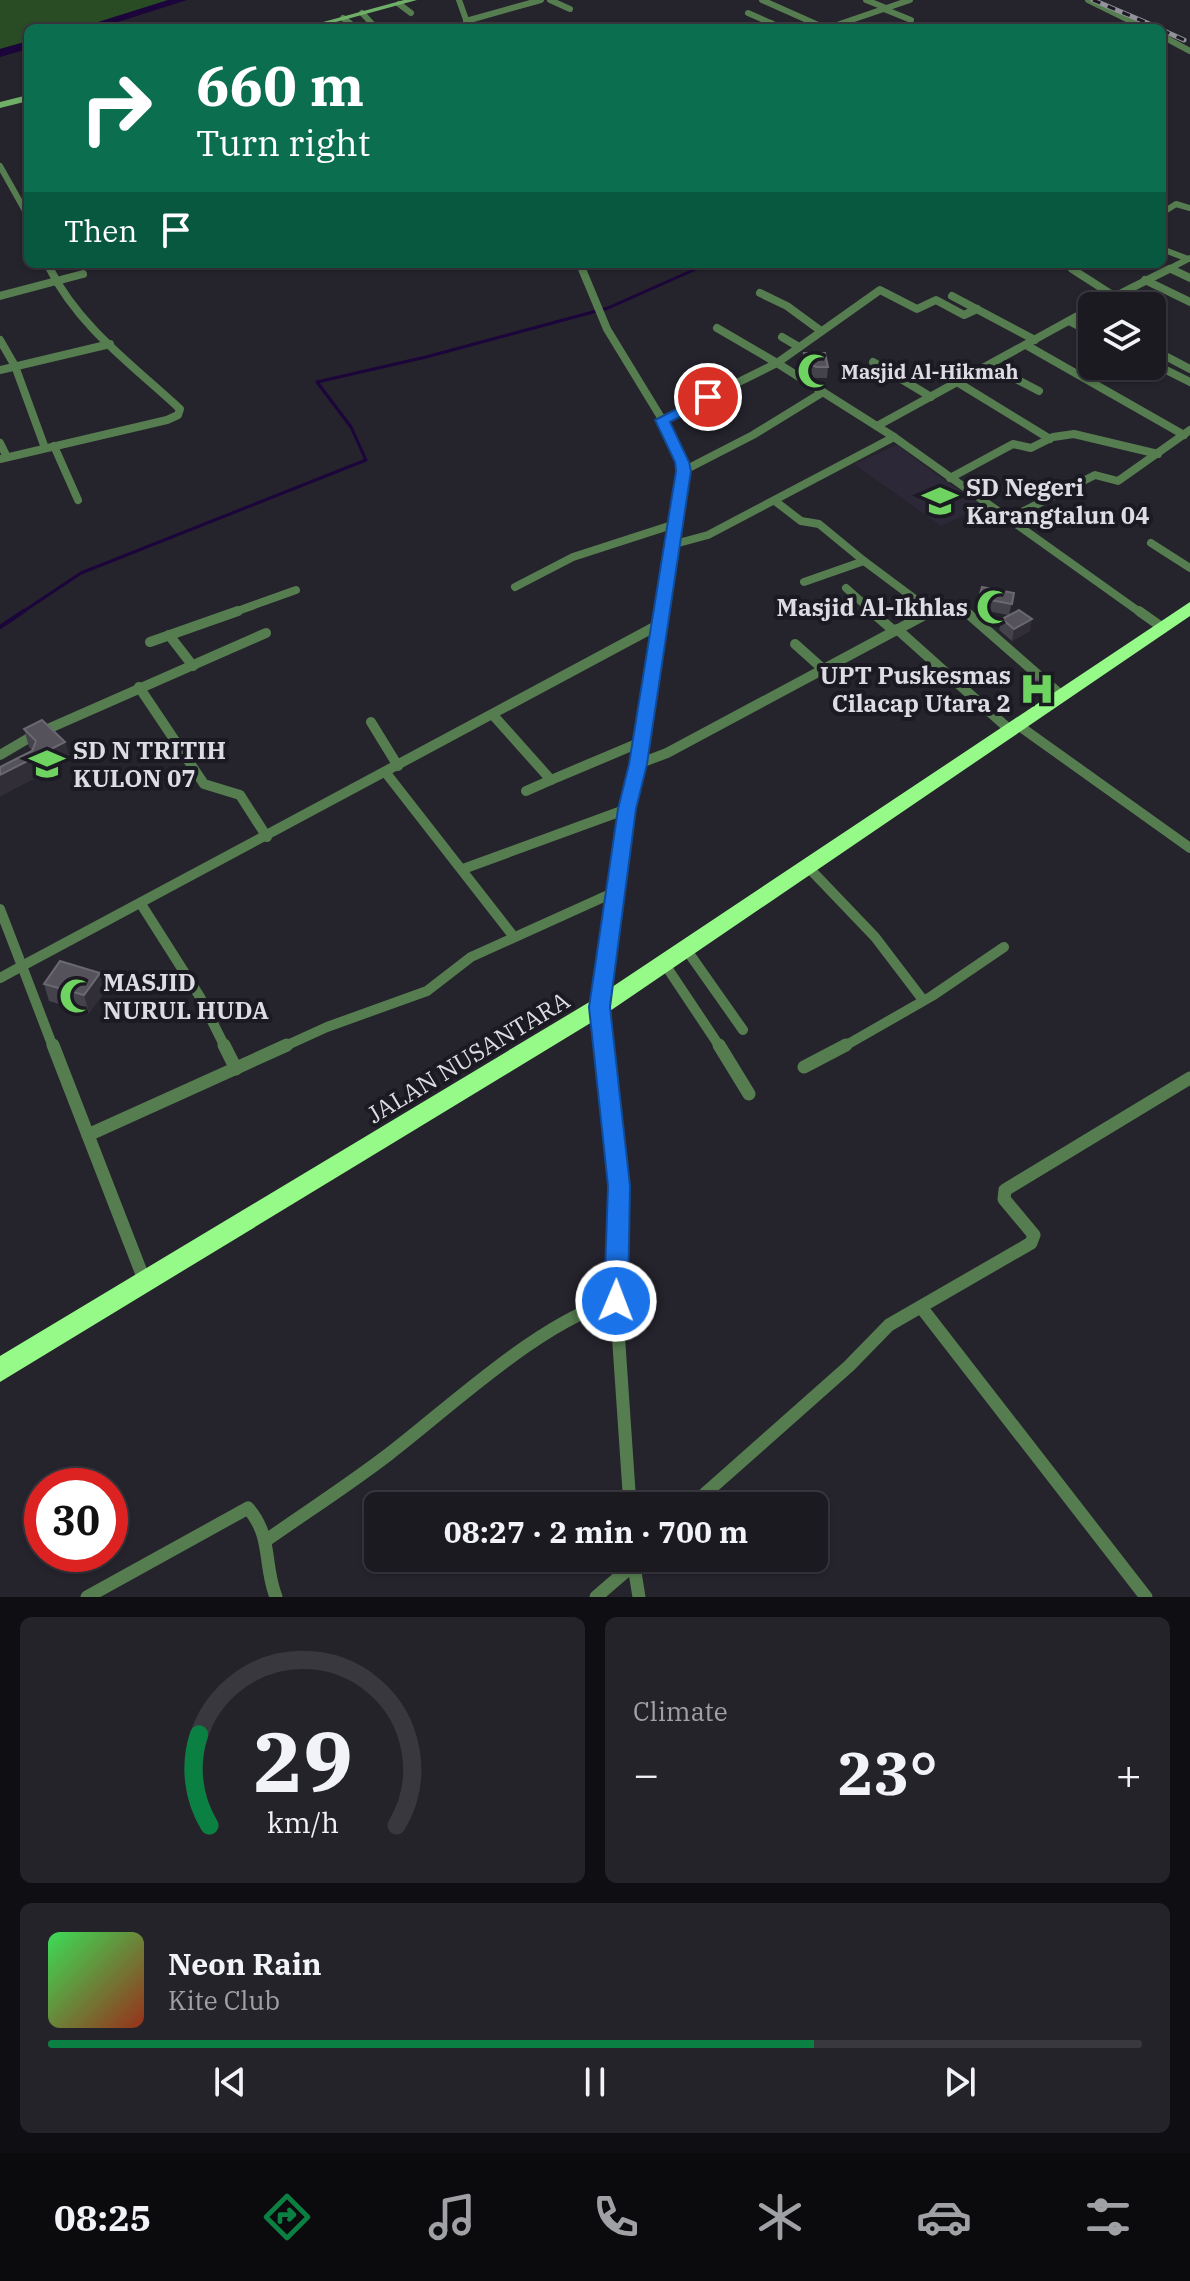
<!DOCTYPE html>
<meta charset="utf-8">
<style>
body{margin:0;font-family:"IBM Plex Serif",serif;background:#25232a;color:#f1f3f6;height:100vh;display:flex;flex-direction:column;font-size:30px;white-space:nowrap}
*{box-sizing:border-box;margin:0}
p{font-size:26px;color:#a0a1a5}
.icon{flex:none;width:44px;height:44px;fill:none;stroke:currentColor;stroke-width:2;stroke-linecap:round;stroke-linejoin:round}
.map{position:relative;height:1597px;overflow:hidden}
.side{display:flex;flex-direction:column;gap:20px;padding:20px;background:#0f0e12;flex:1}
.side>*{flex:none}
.hud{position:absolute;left:24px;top:24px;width:1142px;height:244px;border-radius:12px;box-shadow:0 2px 6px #0004,0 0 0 2px #3a383f;background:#0b6e4f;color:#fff;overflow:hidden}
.controls{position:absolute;left:1078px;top:292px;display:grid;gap:16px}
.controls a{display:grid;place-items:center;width:88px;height:88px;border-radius:12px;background:#1c1a21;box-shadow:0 2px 6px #0004,0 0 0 2px #3a383f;font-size:40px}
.speed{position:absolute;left:24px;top:1468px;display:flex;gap:16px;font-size:40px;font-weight:700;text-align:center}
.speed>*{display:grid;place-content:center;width:104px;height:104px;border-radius:50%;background:#1c1a21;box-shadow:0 2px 6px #0004,0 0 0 2px #3a383f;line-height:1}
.speed .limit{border:12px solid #d22;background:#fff;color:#111}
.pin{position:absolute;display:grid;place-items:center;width:68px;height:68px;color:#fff;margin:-34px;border:4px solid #fff;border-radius:50%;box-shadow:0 2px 8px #0007}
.me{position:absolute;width:88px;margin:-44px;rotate:1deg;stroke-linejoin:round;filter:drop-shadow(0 0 6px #0008)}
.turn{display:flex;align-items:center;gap:28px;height:168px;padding:0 40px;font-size:36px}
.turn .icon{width:104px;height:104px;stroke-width:2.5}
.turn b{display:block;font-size:56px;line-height:68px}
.then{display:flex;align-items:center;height:76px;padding:0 40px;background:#0003;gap:16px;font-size:30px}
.big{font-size:60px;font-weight:700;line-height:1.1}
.side .widget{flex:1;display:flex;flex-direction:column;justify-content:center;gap:12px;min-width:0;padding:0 28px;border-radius:12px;background:#25232a}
.side .dial{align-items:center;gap:0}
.dial svg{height:208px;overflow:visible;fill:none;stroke:#3a383f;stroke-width:7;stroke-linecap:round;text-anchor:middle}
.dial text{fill:#f1f3f6;stroke:none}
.song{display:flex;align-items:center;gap:24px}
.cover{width:96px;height:96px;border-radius:12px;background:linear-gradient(135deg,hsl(130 70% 55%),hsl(10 70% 35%))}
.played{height:8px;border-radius:4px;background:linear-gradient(90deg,#0b8043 70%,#3a383f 70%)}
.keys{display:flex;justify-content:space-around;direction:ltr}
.heat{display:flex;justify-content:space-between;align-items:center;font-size:44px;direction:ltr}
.side .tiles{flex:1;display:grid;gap:20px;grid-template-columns:1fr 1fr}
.widget:last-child{grid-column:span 2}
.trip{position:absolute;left:364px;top:1492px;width:464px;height:80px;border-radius:12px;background:#1c1a21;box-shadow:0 2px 6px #0004,0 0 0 2px #3a383f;font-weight:700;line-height:80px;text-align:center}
.tabs{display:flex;height:128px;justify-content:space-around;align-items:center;background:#0b0a0d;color:#a0a1a5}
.tabs .icon{width:56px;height:56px}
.tabs .active{color:#0b8043}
.tabs b{font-size:36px;color:#f1f3f6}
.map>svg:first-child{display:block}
</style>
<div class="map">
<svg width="1190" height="1597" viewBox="0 0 1190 1597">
<rect width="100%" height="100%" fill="#25232c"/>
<path fill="#2c2837" d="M897,445L940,477L984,506L941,526L854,464Z"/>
<path fill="#2a4c25" d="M0,0H178L79,28H28V42L0,49Z"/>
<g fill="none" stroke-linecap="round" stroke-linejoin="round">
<path stroke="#1b053b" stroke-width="3" d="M21,613L81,573L366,460L351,427L317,382L426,357L608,308L707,264"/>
<path stroke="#1b053b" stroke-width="4" d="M0,627L24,611"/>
<g fill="#1b053b" fill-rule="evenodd">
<path d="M168,0H187L99,28H79Z"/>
<path d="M28,41V49L0,57V49Z"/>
</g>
<g stroke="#567d50" stroke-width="6">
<path d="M459,0L469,28"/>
<path d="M550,0L570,9"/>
<path d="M762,0L825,28"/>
<path d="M866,0L886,8"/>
<path d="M1088,0L1145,28"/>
<path d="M399,4L411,13"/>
<path d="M884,9L911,20"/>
<path d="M362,13L376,28"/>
<path d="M748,13L782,28"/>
<path d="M343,18L356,28"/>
<path d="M466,21L541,0"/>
<path d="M755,28L771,23"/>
<path d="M828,28L910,0"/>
<path d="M1162,36L1190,51"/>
<path d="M0,166L28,216"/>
<path d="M1162,213L1176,204L1190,208"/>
<path d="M1162,249L1188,259"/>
<path d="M48,264L51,271"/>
<path d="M580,264L582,271"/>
<path d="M1065,264L1075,271"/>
<path d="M1170,268L1175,271"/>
<path d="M1165,271L1190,258"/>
</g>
<g stroke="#567d50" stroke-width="8">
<path d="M582,269L607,329L671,434L683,471L661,613"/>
<path d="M1072,269L1114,296"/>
<path d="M1171,269L1190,278"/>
<path d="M1145,280L1190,302"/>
<path d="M760,293L787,306L821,331"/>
<path d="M0,296L83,274"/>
<path d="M952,296L1035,340"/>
<path d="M1096,306L1169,269"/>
<path d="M1069,321L1092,333"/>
<path d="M717,328L777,363L880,290L917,309L936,300L964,315L977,309"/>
<path d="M782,337L799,347"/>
<path d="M0,340L15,366L45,448"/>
<path d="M1026,345L1184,435"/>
<path d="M1152,349L1190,369"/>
<path d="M873,362L931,397"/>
<path d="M1152,363L1190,382"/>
<path d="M989,365L1039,391"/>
<path d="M0,370L110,344"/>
<path d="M957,382L1050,439"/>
<path d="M662,420L777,363L894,437L1141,613"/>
<path d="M877,426L1092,308"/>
<path d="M0,443L7,457"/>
<path d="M54,446L78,500"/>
<path d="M0,459L167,420L178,415L180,409C134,366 79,327 50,269"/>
<path d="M683,471L753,435L823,392"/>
<path d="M950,478L1013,444L1031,448L1053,437L1074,434L1158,454"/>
<path d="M775,501L801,521L819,524L864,561L804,582"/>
<path d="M1008,519L1095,475L1118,481L1190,430"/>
<path d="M1151,543L1190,568"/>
<path d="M671,545L708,535L894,437"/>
<path d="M864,561L931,611"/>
<path d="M515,587L573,557L675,524"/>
<path d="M846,588L874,613"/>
<path d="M232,613L296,590"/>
<path d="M928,613C943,605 954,600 968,613"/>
</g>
<g stroke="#567d50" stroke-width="10">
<path d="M871,611L894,631"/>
<path d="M965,611L1062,696"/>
<path d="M1139,611L1163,628"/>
<path d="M897,629L1010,730"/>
<path d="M169,635L193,666"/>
<path d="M150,642L238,611"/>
<path d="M795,644L823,669"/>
<path d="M139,687L204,784L240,795L267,837"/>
<path d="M493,715L551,780L526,791"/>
<path d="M371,722L398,766"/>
<path d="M1018,725L1190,848"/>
<path d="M0,755L34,735L266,633"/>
<path d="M638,764L667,753L932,611"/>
<path d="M386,773L514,937"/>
<path d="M551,780L641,742"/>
<path d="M808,867L875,937L923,1000"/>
<path d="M463,869L627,809"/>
<path d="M141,904L200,997L225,1047"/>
<path d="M0,909L22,966L0,978"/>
<path d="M686,949L743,1030"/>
<path d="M664,963L720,1047"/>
<path d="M53,1047L22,966L660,624"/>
<path d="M283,1047L327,1027L427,991L471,957L617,891"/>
<path d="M603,1047L599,1007L627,809L638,764L662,611"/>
<path d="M843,1047L932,996L1004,947"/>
</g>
<g stroke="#567d50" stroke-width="13">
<path d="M53,1045L145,1282"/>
<path d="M224,1045L236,1069"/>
<path d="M603,1045L619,1186L616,1301L630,1506"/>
<path d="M719,1045L749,1094"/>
<path d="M804,1067L846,1045"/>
<path d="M88,1135L287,1045"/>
<path d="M921,1307L1146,1597"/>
<path d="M691,1506L849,1366L889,1325L1031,1243L1034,1235L1004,1199L1005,1190L1190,1078"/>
<path d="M268,1539C308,1511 350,1484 389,1454C448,1409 545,1317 616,1301"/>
<path d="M633,1560L639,1597"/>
<path d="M87,1597L248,1508C273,1537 263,1564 276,1597"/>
<path d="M596,1597L633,1565"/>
</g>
<g fill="#70af67" fill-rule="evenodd">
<path d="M404,0H417L314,28H301Z"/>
<path d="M28,95V101L0,108V102Z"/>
</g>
<path fill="#95fa87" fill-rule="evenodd" d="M1190,602V616L607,1013L0,1382V1356L591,1001Z"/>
<g stroke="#93929a" stroke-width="5">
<g id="rail">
<path d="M1093,0L1159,28"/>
<path d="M1162,30L1184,40"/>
</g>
</g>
<use href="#rail" stroke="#1b1922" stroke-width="3" stroke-dasharray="8" stroke-linecap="butt"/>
</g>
<g fill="#44424b">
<path d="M804,353L828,367L827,378H815L805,372L803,364Z"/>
<path d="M1014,593L1009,615L1030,631L1012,641L999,630L1002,619L1008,615L977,609L979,598Z"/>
<path d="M1027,683L1046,685L1044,691L1035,696L1026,689Z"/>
<path d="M24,729L65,742L70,760L0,796V767L32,750L29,747Z"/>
<path d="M100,973L105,991L89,1013L49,1001L44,984Z"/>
</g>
<g fill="#312e38">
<path d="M1032,619L1030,631L1012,641L1014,629Z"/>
<path d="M1046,685L1044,691L1035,696L1037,690Z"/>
<path d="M65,742L70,760L0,796V775Z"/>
<path d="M100,973L105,991L89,1013L84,995Z"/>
</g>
<g fill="#55525c" stroke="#6a6871" stroke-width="2">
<path d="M804,353H825L828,367H816L806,361Z"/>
<path d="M982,587L1014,593L1012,604L979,598Z"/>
<path d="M1019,610L1032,619L1014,629L1002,619Z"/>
<path d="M1037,678L1046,685L1037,690L1027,683Z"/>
<path d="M42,720L65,742L0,775V767L32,751L36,741L24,729Z"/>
<path d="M60,961L100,973L84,995L44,984Z"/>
</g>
<path fill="#1a73e8" stroke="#114b97" stroke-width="2" d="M708,393L715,397L713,400L670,422L689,462L691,471L647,764L636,809L610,1007L630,1186L628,1301L624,1308L616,1311L608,1308L604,1301L608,1186L589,1007L618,809L629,764L676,471L675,462L655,420Z"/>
<defs>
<g id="mosque-bare" transform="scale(2.76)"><path d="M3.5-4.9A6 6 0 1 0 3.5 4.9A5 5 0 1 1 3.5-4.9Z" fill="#6ed360" stroke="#1b1922" stroke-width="2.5" paint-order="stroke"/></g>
<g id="school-bare" transform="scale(2.76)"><path d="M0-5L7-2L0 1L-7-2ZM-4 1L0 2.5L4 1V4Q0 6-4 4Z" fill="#6ed360" stroke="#1b1922" stroke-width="2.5" paint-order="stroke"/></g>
<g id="hospital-bare" transform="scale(2.76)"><path d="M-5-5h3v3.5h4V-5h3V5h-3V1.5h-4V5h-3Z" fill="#6ed360" stroke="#1b1922" stroke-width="2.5" paint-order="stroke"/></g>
</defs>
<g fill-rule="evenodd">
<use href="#mosque-bare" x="815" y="371"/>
<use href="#school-bare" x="940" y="501"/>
<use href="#mosque-bare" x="994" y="607"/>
<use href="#hospital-bare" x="1037" y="689"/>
<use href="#school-bare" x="47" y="764"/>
<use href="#mosque-bare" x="77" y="996"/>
</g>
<g text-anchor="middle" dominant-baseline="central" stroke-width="8" stroke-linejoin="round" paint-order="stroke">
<g font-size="20" font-weight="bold" fill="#dddce3" stroke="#1b1922" text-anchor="start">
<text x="841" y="371">Masjid Al-Hikmah</text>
</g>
<g font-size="24" font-weight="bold" fill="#dddce3" stroke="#1b1922" text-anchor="start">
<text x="966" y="487">SD Negeri<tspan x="966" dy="28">Karangtalun 04</tspan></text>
<text x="968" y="607" text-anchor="end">Masjid Al-Ikhlas</text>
<text x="1011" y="675" text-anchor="end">UPT Puskesmas<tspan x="1011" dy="28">Cilacap Utara 2</tspan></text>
<text x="73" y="750">SD N TRITIH<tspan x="73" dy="28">KULON 07</tspan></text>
<text x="103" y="982">MASJID<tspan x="103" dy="28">NURUL HUDA</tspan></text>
</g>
<g font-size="24" fill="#dddce3" stroke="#1b1922">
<text transform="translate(468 1057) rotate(-31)">JALAN NUSANTARA</text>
</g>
</g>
</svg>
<div class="controls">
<a><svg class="icon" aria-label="layers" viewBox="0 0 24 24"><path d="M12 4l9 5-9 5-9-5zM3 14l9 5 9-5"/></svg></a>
</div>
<div class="speed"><div class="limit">30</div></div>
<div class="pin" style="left:708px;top:397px;background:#d93025"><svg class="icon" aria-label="arrive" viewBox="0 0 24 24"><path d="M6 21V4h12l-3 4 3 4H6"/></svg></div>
<svg class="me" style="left:616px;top:1301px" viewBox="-20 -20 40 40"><circle r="17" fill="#1a73e8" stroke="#fff" stroke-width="3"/><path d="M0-11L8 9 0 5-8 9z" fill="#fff"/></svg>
<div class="trip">08:27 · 2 min · 700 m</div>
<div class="hud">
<div class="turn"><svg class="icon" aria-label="right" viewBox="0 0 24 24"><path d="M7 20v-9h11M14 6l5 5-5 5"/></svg><div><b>660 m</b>Turn right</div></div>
<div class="then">Then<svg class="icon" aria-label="arrive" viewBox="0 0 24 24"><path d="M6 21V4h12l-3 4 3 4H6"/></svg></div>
</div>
</div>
<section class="side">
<div class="tiles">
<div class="widget dial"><svg viewBox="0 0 100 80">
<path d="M14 69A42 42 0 1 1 86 69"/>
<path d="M14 69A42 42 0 0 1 10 34" stroke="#0b8043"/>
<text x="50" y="56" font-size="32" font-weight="700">29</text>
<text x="50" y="72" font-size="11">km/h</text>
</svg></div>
<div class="widget"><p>Climate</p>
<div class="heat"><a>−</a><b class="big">23°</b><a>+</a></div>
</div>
<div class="widget">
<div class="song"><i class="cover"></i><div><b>Neon Rain</b><p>Kite Club</p></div></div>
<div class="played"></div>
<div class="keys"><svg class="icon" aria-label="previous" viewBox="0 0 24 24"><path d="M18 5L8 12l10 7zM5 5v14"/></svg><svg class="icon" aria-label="pause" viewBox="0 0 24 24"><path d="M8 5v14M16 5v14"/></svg><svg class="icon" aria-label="next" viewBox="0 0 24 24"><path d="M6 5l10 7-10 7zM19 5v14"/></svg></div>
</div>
</div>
</section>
<nav class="tabs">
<b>08:25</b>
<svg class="icon active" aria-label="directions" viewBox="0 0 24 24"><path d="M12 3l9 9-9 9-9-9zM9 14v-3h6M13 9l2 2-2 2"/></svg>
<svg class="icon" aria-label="music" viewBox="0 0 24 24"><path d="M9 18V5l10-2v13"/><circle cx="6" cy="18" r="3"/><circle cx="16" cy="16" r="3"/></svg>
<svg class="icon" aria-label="phone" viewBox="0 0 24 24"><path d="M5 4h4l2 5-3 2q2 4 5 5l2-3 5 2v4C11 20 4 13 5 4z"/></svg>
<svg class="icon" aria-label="climate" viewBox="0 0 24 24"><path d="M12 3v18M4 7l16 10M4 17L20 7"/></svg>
<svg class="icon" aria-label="car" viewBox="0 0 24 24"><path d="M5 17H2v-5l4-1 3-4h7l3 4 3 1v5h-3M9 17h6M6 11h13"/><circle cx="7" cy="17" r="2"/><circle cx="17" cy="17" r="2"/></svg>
<svg class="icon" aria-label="filters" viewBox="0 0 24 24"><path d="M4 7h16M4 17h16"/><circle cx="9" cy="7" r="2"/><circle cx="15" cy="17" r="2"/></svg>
</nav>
